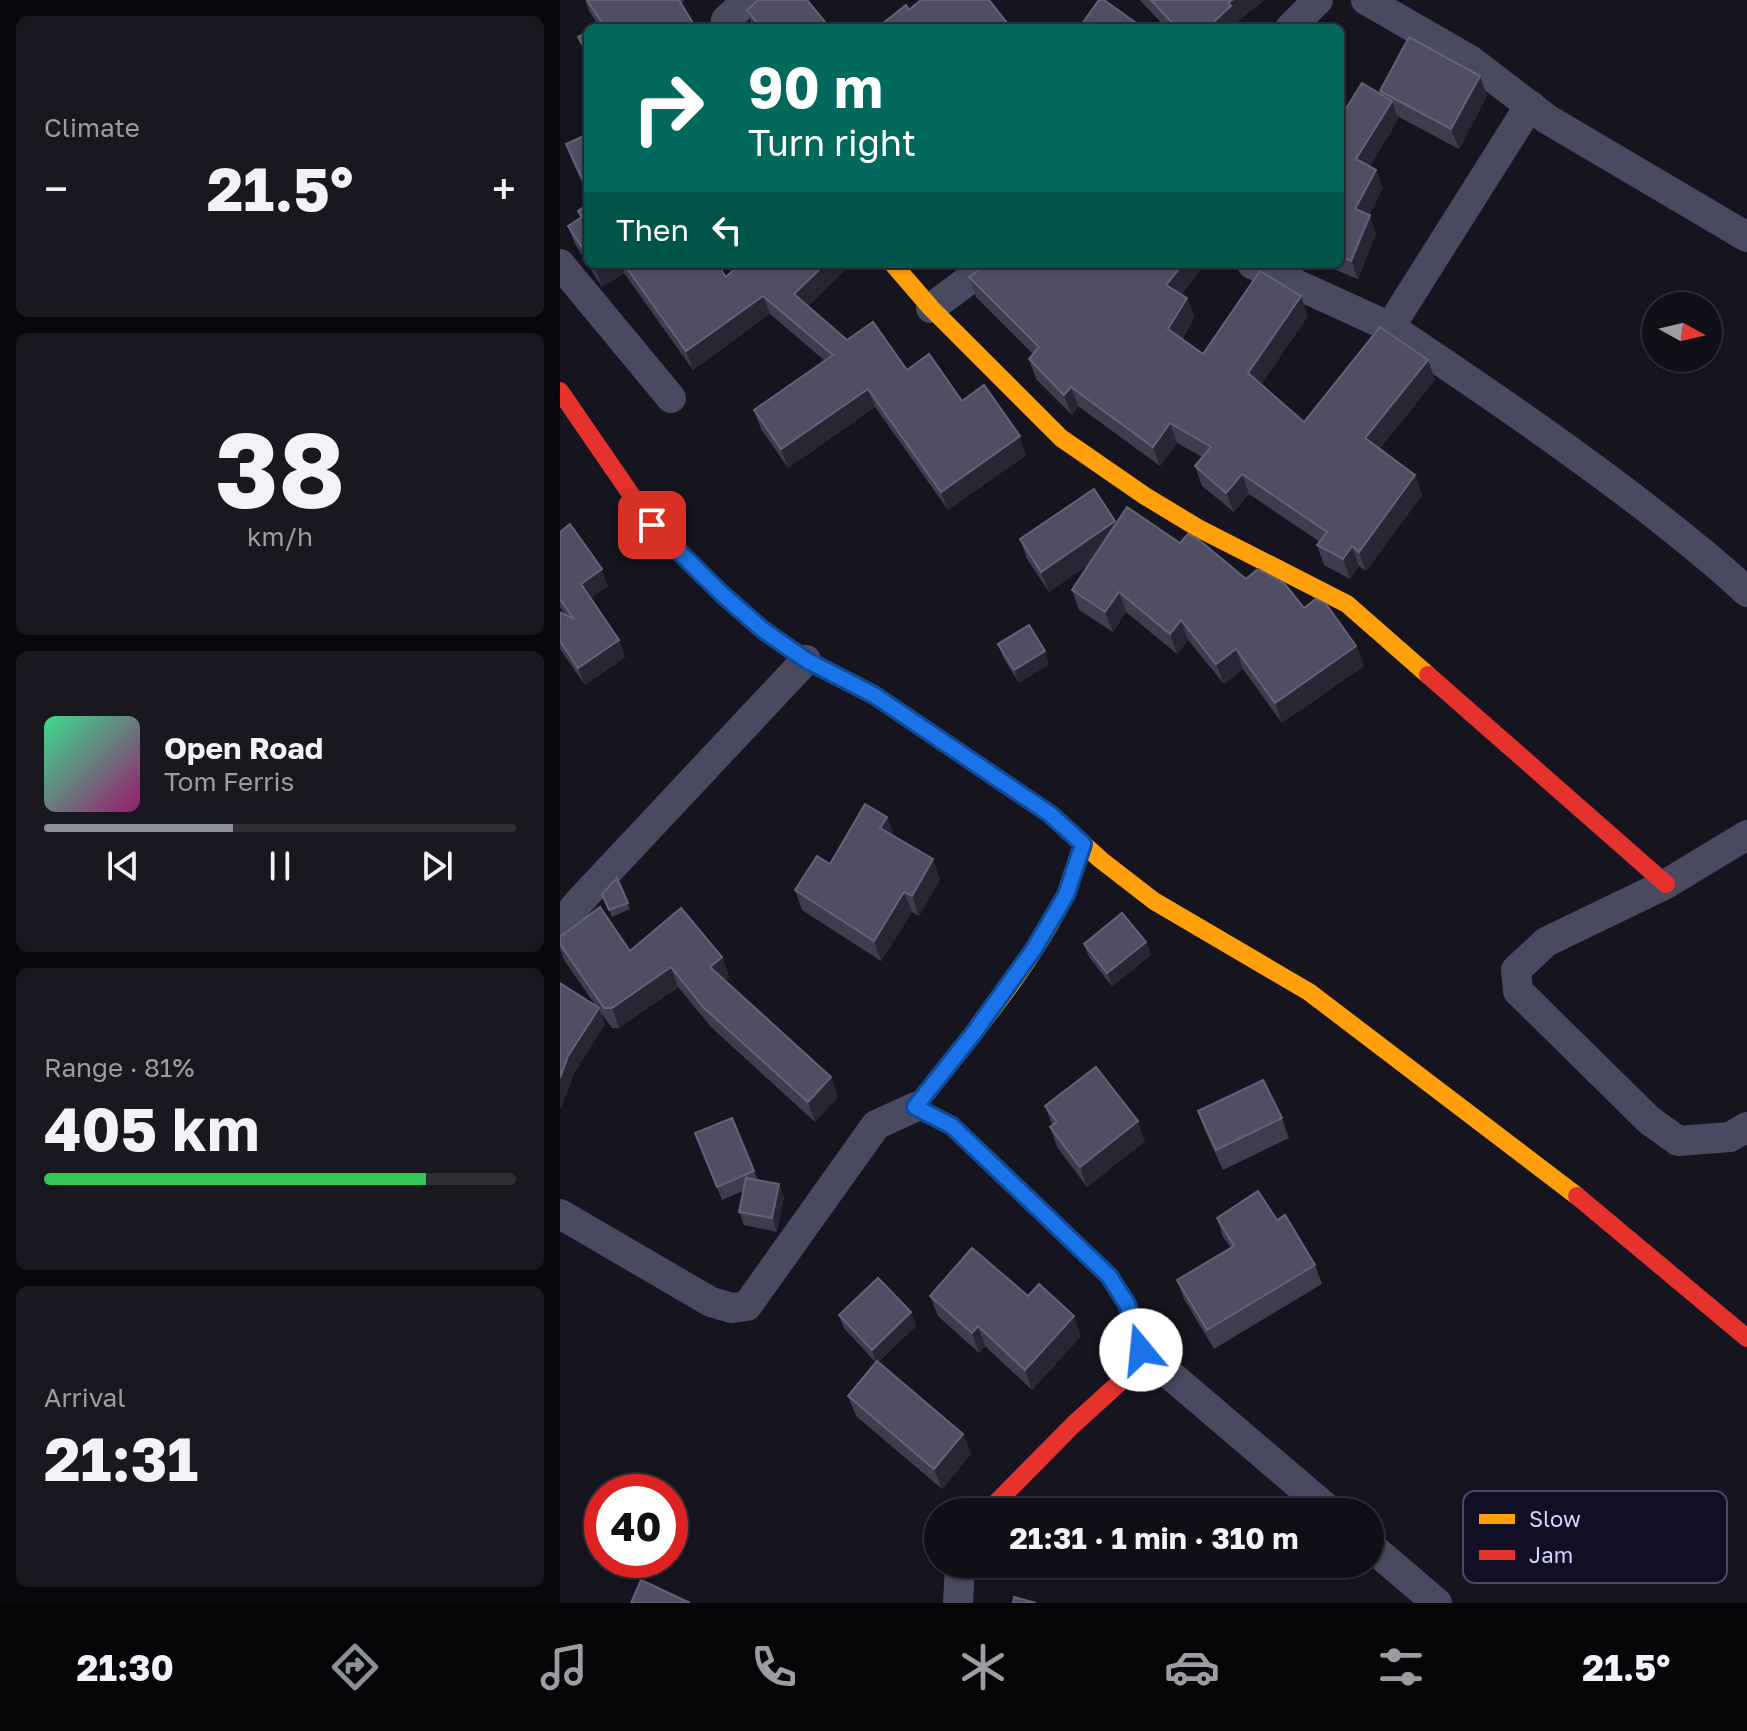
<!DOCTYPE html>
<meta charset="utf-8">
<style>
body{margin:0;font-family:"Golos Text",sans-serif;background:#191820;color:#f1f3f6;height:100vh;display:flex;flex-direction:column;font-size:30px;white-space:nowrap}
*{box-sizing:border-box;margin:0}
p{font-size:26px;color:#9c9ca1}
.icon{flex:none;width:44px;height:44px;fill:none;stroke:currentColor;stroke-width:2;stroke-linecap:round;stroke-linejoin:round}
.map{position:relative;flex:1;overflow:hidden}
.sheet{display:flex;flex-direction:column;gap:16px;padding:16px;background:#09080d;width:560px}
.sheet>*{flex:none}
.hud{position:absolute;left:24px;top:24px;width:760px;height:244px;border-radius:12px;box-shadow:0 2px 6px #0004,0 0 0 2px #302f36;background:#00695c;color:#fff;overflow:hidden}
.needle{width:52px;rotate:98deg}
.tools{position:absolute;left:1082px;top:292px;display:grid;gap:16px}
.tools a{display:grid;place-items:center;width:80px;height:80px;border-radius:50%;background:#100f17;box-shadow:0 2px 6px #0004,0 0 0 2px #302f36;font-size:40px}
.speed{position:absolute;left:24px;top:1474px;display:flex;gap:16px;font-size:40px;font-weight:700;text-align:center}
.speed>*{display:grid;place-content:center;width:104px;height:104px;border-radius:50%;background:#100f17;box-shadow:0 2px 6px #0004,0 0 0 2px #302f36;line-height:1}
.speed .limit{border:12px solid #d22;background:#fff;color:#111}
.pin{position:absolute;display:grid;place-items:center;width:68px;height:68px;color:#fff;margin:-34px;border-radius:16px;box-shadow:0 4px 12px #0006}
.me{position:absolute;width:88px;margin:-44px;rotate:343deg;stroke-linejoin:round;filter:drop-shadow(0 0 6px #0008)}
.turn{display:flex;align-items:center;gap:28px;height:168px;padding:0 32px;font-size:36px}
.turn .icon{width:104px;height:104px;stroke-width:2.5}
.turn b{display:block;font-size:56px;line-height:68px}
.then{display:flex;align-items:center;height:76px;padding:0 32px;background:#0003;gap:16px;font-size:30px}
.big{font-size:60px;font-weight:700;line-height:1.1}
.sheet .tile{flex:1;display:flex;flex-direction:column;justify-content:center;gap:12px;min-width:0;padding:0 28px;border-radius:12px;background:#191820}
.sheet .dial{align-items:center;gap:0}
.dial b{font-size:104px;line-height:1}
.song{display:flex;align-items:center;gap:24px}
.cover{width:96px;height:96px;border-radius:12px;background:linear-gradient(135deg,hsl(150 70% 55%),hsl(320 70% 35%))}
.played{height:8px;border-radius:4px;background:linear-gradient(90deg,#8c9099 40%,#302f36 40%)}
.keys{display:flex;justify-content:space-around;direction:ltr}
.heat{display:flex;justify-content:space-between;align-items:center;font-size:44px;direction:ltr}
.charge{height:12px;border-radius:6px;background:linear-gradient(90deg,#34c759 81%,#302f36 0)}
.trip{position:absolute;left:364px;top:1498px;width:460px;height:80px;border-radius:40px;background:#100f17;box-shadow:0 2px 6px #0004,0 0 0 2px #302f36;font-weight:700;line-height:80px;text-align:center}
.tab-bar{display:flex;height:128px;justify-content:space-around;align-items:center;background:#060609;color:#9c9ca1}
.tab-bar .icon{width:56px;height:56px}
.tab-bar .selected{color:#8c9099}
.tab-bar b{font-size:36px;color:#f1f3f6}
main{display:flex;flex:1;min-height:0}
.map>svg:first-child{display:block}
</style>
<main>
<section class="sheet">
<div class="tile"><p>Climate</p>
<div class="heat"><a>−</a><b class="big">21.5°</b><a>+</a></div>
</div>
<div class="tile dial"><b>38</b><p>km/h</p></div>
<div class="tile">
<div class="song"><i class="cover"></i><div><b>Open Road</b><p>Tom Ferris</p></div></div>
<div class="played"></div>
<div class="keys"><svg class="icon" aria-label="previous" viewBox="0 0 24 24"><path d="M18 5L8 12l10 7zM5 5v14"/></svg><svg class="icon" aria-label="pause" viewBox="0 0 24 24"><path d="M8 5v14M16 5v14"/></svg><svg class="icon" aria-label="next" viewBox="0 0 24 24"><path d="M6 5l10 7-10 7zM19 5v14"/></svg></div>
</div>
<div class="tile"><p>Range · 81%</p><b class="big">405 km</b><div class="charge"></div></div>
<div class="tile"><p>Arrival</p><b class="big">21:31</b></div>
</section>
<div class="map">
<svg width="1187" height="1603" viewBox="0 0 1187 1603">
<rect width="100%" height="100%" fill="#15141f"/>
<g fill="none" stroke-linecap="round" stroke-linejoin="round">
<g stroke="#494a60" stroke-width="30">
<path d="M806,0L910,60L987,119L1187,237"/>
<path d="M165,28L166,20L188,0"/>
<path d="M730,28L758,0"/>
<path d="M970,105L830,327C918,386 1005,445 1089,510C1123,537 1156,562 1187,592"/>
<path d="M0,264L111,398"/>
<path d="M692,264L830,327"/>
<path d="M371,308L430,264"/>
<path d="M1187,835L1106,884L986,942L956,970L958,991L1089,1120L1118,1141L1170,1137L1187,1127"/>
<path d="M0,925L19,902L246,660"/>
<path d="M0,1214L151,1302L172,1308L187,1306L316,1125L355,1107"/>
<path d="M581,1350L771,1512"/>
<path d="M810,1546L877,1603"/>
<path d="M398,1603L400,1564"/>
</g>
<g stroke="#ff9f0a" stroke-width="18">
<path d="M333,264L371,308L501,438L585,496L638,528L787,604L868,675"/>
<path d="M463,796L490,814L541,860L594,901L749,992L1017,1196"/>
<path d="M360,1101C409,1039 470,968 505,896C513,880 517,861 523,844"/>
</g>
<g stroke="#e5322d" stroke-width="18">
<path d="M0,391L92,525L162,594L203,630L246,660L314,695L463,796"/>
<path d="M868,675L1106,884"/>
<path d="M360,1101L355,1107L392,1126L549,1276L567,1304L581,1350L558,1384L514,1424L427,1512"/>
<path d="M1017,1196L1187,1338"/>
</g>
</g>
<g fill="#3e3d4e">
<path d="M25,0H125L121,3L38,25L29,11Z"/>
<path d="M580,0H704L677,22L678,26L676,28H606Z"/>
<path d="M187,10L270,28H193Z"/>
<path d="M28,32V61L18,37Z"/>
<path d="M920,76L927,96L899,149L837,116L838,119L810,166L816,170L823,188L809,215L816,234L798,279L761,264H780V118L821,95L820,91Z"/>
<path d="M28,134V195L13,163L6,144Z"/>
<path d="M28,204V264H157L166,277L180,264H291L248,306L287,340L347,370L402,401L466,455L388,510L315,407L228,468L201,429L194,410L265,361L210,314L133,370L64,273L42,287L15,244L8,226L20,218L18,211Z"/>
<path d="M640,271L622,294L627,298L634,317L622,339L643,354L748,316L701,384L744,422L868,360L875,380L820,448L855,475L862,495L806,571L799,566L790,579L764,565L757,545L760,542L689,494L674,512L642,486L635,466L642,457L617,443L600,466L518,406L512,415L476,379L469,359L473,354L416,297L409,277Z"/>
<path d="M556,524L620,543L686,579L744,608L796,646L804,666L722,723L683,669L664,684L628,640L617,654L566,612L553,632L519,610L512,590L529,564L489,592L467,559L460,539Z"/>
<path d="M0,532L48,586L31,598L59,640L65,657L25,685L0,649V612L5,614L0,607Z"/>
<path d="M438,644L489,664L459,683L443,657Z"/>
<path d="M327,817L334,836L380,879L359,916L352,912L321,961L242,910L235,890L270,864Z"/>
<path d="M57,878L70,909L52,917L42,894Z"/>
<path d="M0,937L70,951L162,957L169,977L165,981L271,1077L278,1097L255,1122L152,1028L118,987L59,1028H52L41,1013L45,1024L14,1073L1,1108L0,1107V983L36,1006L4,960L0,948Z"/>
<path d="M586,942L591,955L552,986L529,957L524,944Z"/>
<path d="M485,1106L585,1141L527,1187L497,1147L490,1127L492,1125Z"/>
<path d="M638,1111L722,1118L729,1138L663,1170L645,1131Z"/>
<path d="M135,1133L194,1171L198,1180L224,1197L217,1232L184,1225L179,1212L183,1191L162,1200Z"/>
<path d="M657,1218L717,1220L755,1265L762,1284L654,1349L624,1299L617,1280L671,1248L663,1237Z"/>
<path d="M370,1296H468L521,1336L472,1390L425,1346L419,1353L378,1316Z"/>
<path d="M351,1312L356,1326L318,1362L403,1434L411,1454L382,1489L296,1416L288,1396L316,1363L284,1328L279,1315Z"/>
</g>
<g fill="#272633">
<path d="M672,0H704L677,22L678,26L676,28H647Z"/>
<path d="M920,76L927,96L899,149L891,129Z"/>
<path d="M832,101L838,119L803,177L796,159Z"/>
<path d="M816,170L823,188L802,228L795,209Z"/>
<path d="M810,215L816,234L798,279L791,261Z"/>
<path d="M41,264H61L64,273L42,287L35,268Z"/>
<path d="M265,264H291L240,313L234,294Z"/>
<path d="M623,264H638L640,271L613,305L606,285Z"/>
<path d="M203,296L210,314L133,370L126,351Z"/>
<path d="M741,296L748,316L696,393L688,373Z"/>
<path d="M627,298L634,317L615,349L608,329Z"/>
<path d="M868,360L875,380L812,457L805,438Z"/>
<path d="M511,387L518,406L512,415L504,395Z"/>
<path d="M308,389L315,407L228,468L221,449Z"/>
<path d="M610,423L617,443L600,466L593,447Z"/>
<path d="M460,436L466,455L388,510L381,492Z"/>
<path d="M682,474L689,494L674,512L666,493Z"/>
<path d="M855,475L862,495L806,571L799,552Z"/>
<path d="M555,521L563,541L489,592L481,572Z"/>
<path d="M792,546L799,566L790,579L783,559Z"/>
<path d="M42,569L48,586L27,601L21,584Z"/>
<path d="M559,592L566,612L553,632L545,612Z"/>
<path d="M621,620L628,640L617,654L610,634Z"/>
<path d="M59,640L65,657L25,685L18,668Z"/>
<path d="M796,646L804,666L722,723L715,703Z"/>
<path d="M676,649L683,669L664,684L656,664Z"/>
<path d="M485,651L489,664L459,683L454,670Z"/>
<path d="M327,817L334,837L320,828Z"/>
<path d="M373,859L380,879L359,916L352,896Z"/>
<path d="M344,892L352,912L321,961L314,941Z"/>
<path d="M586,942L591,955L552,986L547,973Z"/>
<path d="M162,957L169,977L157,987L150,967Z"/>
<path d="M111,967L118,987L59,1028L52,1008Z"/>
<path d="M39,1008L45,1024L14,1073L1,1108L0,1105V1078L8,1056Z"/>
<path d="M271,1077L278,1097L255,1122L248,1102Z"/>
<path d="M578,1121L585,1141L527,1187L520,1167Z"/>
<path d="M219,1184L224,1197L217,1232L212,1218Z"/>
<path d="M351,1312L356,1326L316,1363L312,1350Z"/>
<path d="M514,1316L521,1336L472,1390L465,1370Z"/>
<path d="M418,1326L425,1346L419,1353L412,1333Z"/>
<path d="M403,1434L411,1454L382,1489L374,1469Z"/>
</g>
<g fill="#4f4d61" stroke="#646279" stroke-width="2">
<path d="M27,0H119L136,28H34L42,23Z"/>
<path d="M198,0H247L270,28H201L187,10Z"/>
<path d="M361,0H429L451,28H317L346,5L349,10Z"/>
<path d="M539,0H544L583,28H519Z"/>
<path d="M591,0H672L668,3L671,6L647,28H617Z"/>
<path d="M28,32V54L18,37Z"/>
<path d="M849,37L920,76L891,129L820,91Z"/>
<path d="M802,83L832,101L796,159L816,170L795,209L810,215L791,261L780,256V118Z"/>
<path d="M28,134V191L6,144Z"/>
<path d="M28,204V257L8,226L22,217L18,211Z"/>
<path d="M64,264H157L166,277L180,264H265L234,294L287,340L313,322L347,370L369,354L402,401L424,385L460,436L381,492L308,389L221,449L194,410L273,355L203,296L126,351Z"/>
<path d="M427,264H623L606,285L627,298L608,329L643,354L700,271L741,296L688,373L744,422L820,327L868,360L805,438L855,475L799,552L792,546L783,559L757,545L767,532L682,474L666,493L635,466L651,447L610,423L593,447L511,387L504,395L469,359L479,347L409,277Z"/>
<path d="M534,489L555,521L481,572L460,539Z"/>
<path d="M567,507L620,543L628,534L638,539L686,579L698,569L724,583L744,608L756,599L766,604L796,646L715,703L676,649L656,664L621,620L610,634L559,592L545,612L512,590Z"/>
<path d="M10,524L42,569L21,584L59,640L18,668L0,641V612L14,619L0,599V532Z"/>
<path d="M469,625L485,651L454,670L438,644Z"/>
<path d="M305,804L327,817L320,828L373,859L352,896L344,892L314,941L235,890L257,856L270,864Z"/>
<path d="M57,878L68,903L49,910L42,894Z"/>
<path d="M40,907L70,951L121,908L162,957L150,967L271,1077L248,1102L144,1008L111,967L52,1008H44L0,944V937Z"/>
<path d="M562,913L586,942L547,973L524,944Z"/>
<path d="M0,983L39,1008L8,1056L0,1078Z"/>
<path d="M536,1067L578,1121L520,1167L490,1127L497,1122L485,1106Z"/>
<path d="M703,1080L722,1118L656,1150L638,1111Z"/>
<path d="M172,1118L194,1171L157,1187L135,1133Z"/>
<path d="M186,1178L219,1184L212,1218L179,1212Z"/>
<path d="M698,1191L717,1220L725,1215L755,1265L647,1330L617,1280L674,1246L657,1218Z"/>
<path d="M412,1248L468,1296L479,1284L514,1316L465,1370L418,1326L412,1333L370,1296Z"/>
<path d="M318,1278L351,1312L312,1350L279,1315Z"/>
<path d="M317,1361L403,1434L374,1469L288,1396Z"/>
<path d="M81,1580L130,1603H71Z"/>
<path d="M454,1597L476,1603H453Z"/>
</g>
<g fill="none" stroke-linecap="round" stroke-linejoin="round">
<g stroke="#114b97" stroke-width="20">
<path id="route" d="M92,525L162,594L203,630L246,660L314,695L490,814L523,844L506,895L474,949L413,1034L355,1107L392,1126L549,1276L567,1304L581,1350"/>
</g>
<use href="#route" stroke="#1a73e8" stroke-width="14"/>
</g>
<rect x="903" y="1491" width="264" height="92" rx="12" fill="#110f24" stroke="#4c4a65" stroke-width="2"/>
<rect x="919" y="1514" width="36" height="10" fill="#ff9f0a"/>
<rect x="919" y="1550" width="36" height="10" fill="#e5322d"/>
<g font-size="22" fill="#d5d3fd">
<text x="969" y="1527">Slow</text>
<text x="969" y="1563">Jam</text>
</g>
</svg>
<div class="tools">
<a><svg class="needle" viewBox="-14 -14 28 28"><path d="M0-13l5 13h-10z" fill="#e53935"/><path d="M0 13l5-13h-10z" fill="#9c9ca1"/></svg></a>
</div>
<div class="speed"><div class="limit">40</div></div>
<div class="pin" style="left:92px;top:525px;background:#d93025"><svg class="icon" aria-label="arrive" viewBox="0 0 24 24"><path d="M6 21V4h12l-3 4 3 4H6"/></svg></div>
<svg class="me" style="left:581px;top:1350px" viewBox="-20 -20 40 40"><circle r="19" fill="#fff"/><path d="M0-13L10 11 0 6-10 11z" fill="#1a73e8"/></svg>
<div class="trip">21:31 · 1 min · 310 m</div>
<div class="hud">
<div class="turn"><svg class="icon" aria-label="right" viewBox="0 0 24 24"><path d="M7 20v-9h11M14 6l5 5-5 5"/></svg><div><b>90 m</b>Turn right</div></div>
<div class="then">Then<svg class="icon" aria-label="left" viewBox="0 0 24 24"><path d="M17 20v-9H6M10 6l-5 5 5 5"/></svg></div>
</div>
</div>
</main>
<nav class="tab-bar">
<b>21:30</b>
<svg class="icon selected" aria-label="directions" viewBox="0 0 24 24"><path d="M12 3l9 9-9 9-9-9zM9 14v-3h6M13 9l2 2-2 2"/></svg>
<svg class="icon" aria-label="music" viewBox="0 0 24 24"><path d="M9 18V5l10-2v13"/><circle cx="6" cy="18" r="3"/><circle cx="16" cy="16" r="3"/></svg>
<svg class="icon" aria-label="phone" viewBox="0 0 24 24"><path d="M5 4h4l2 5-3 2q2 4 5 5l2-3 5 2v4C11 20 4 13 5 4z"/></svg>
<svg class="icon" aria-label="climate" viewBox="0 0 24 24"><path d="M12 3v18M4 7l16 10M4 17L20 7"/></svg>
<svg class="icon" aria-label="car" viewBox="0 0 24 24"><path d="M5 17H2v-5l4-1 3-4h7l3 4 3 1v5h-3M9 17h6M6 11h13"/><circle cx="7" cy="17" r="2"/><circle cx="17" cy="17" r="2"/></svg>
<svg class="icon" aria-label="filters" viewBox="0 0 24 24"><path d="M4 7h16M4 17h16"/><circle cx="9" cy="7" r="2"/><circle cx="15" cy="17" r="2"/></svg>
<b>21.5°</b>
</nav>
